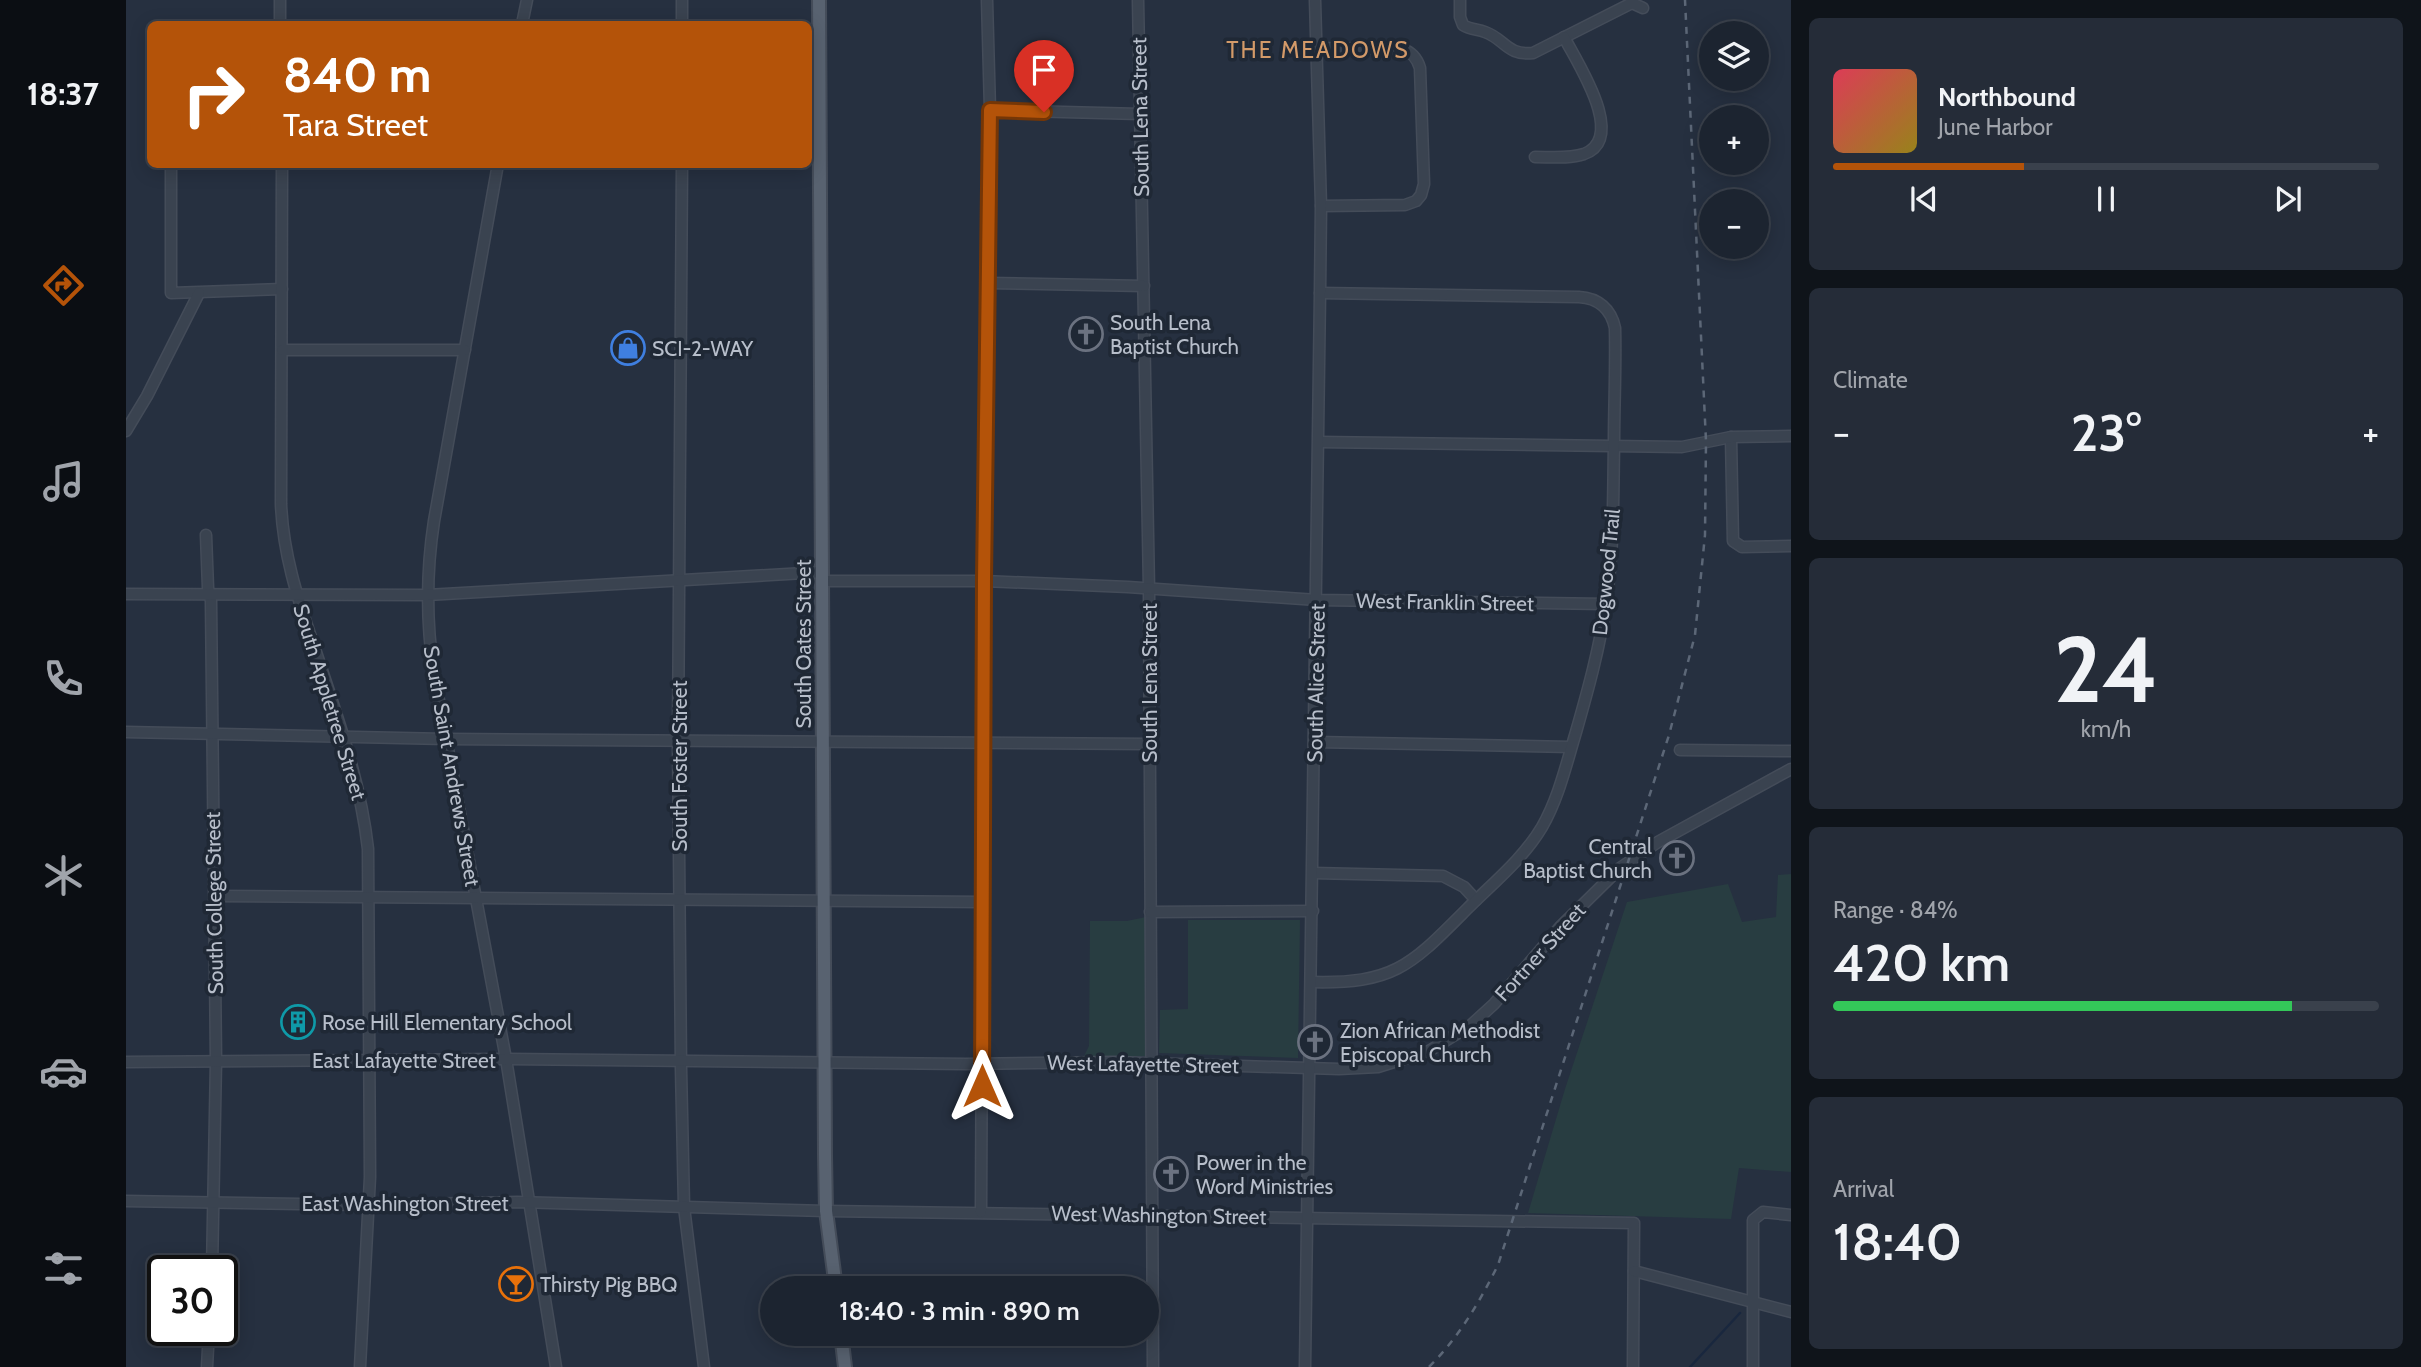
<!DOCTYPE html>
<meta charset="utf-8">
<style>
body{margin:0;font-family:Cabin,sans-serif;background:#252c38;color:#f1f3f6;height:100vh;display:flex;flex-direction:column;font-size:26px;white-space:nowrap}
*{box-sizing:border-box;margin:0}
p{font-size:23px;color:#a0a4ab}
.icon{flex:none;width:38px;height:38px;fill:none;stroke:currentColor;stroke-width:2;stroke-linecap:round;stroke-linejoin:round}
.map{position:relative;flex:1;overflow:hidden}
.sheet{display:flex;flex-direction:column;gap:18px;padding:18px;background:#0f141a;width:630px}
.sheet>*{flex:none}
.banner{position:absolute;left:21px;top:21px;width:665px;height:147px;border-radius:10px;box-shadow:0 4px 18px #0003,0 0 0 2px #3a414c;background:#b45309;color:#fff;overflow:hidden}
.fabs{position:absolute;left:1573px;top:21px;display:grid;gap:14px}
.fabs a{display:grid;place-items:center;width:70px;height:70px;border-radius:50%;background:#1c2430;box-shadow:0 4px 18px #0003,0 0 0 2px #3a414c;font-size:35px}
.speed{position:absolute;left:21px;top:1255px;display:flex;gap:14px;font-size:35px;font-weight:700;text-align:center}
.speed>*{display:grid;place-content:center;width:91px;height:91px;border-radius:50%;background:#1c2430;box-shadow:0 4px 18px #0003,0 0 0 2px #3a414c;line-height:1}
.speed .limit{border:4px solid #111;border-radius:10px;background:#fff;color:#111}
.pin{position:absolute;display:grid;place-items:center;width:60px;height:60px;color:#fff;margin:-72px -30px;border-radius:50% 50% 50% 0;rotate:-45deg;box-shadow:0 0 7px #0007}
.pin .icon{rotate:45deg}
.me{position:absolute;width:77px;margin:-38px;rotate:0deg;stroke-linejoin:round;filter:drop-shadow(0 0 5px #0008)}
.turn{display:flex;align-items:center;gap:24px;height:147px;padding:0 21px;font-size:32px}
.turn .icon{width:91px;height:91px;stroke-width:2.5}
.turn b{display:block;font-size:49px;line-height:60px}
.big{font-size:52px;font-weight:600;line-height:1.1}
.sheet .tile{flex:1;display:flex;flex-direction:column;justify-content:center;gap:10px;min-width:0;padding:0 24px;border-radius:10px;background:#252c38}
.sheet .dial{align-items:center;gap:0}
.dial b{font-size:91px;line-height:1}
.song{display:flex;align-items:center;gap:21px}
.cover{width:84px;height:84px;border-radius:10px;background:linear-gradient(135deg,hsl(350 70% 55%),hsl(50 70% 35%))}
.played{height:7px;border-radius:4px;background:linear-gradient(90deg,#b45309 35%,#3a414c 35%)}
.keys{display:flex;justify-content:space-around;direction:ltr}
.heat{display:flex;justify-content:space-between;align-items:center;font-size:38px;direction:ltr}
.charge{height:10px;border-radius:5px;background:linear-gradient(90deg,#34c759 84%,#3a414c 0)}
.trip{position:absolute;left:634px;top:1276px;width:399px;height:70px;border-radius:35px;background:#1c2430;box-shadow:0 4px 18px #0003,0 0 0 2px #3a414c;font-weight:600;line-height:70px;text-align:center}
main{display:flex;flex:1;min-height:0}
.tab-bar{display:flex;flex-direction:column;width:126px;justify-content:space-around;align-items:center;background:#0b0e13;color:#a0a4ab}
.tab-bar .icon{width:49px;height:49px}
.tab-bar .current{color:#b45309}
.tab-bar b{font-size:32px;color:#f1f3f6}
.map>svg:first-child{display:block}
</style>
<main>
<nav class="tab-bar">
<b>18:37</b>
<svg class="icon current" aria-label="directions" viewBox="0 0 24 24"><path d="M12 3l9 9-9 9-9-9zM9 14v-3h6M13 9l2 2-2 2"/></svg>
<svg class="icon" aria-label="music" viewBox="0 0 24 24"><path d="M9 18V5l10-2v13"/><circle cx="6" cy="18" r="3"/><circle cx="16" cy="16" r="3"/></svg>
<svg class="icon" aria-label="phone" viewBox="0 0 24 24"><path d="M5 4h4l2 5-3 2q2 4 5 5l2-3 5 2v4C11 20 4 13 5 4z"/></svg>
<svg class="icon" aria-label="climate" viewBox="0 0 24 24"><path d="M12 3v18M4 7l16 10M4 17L20 7"/></svg>
<svg class="icon" aria-label="car" viewBox="0 0 24 24"><path d="M5 17H2v-5l4-1 3-4h7l3 4 3 1v5h-3M9 17h6M6 11h13"/><circle cx="7" cy="17" r="2"/><circle cx="17" cy="17" r="2"/></svg>
<svg class="icon" aria-label="filters" viewBox="0 0 24 24"><path d="M4 7h16M4 17h16"/><circle cx="9" cy="7" r="2"/><circle cx="15" cy="17" r="2"/></svg>
</nav>
<div class="map">
<svg width="1665" height="1367" viewBox="0 0 1665 1367">
<rect width="100%" height="100%" fill="#263040"/>
<g fill="#283d41">
<path d="M1665,874V1172L1613,1168L1605,1219L1402,1213L1439,1089L1501,902L1602,884L1616,922L1650,917L1652,875Z"/>
<path d="M1020,917V1056L957,1058L963,1046L964,921H1001Z"/>
<path d="M1062,920H1174L1172,1058L1033,1053L1034,1010L1062,1009Z"/>
</g>
<g fill="none" stroke-linecap="round" stroke-linejoin="round">
<path stroke="#19273e" stroke-width="2.5" d="M1564,1367L1614,1313"/>
<g stroke="#444c59" stroke-width="13">
<g id="minor">
<path d="M154,0V24"/>
<path d="M1012,0L1023,589L1027,1367"/>
<path d="M1334,0V17L1337,25C1345,30 1351,29 1359,32C1379,39 1381,56 1407,53L1506,3L1517,8"/>
<path d="M396,24L401,0"/>
<path d="M556,24V0"/>
<path d="M1190,48L1276,49C1286,52 1291,58 1294,68L1298,184L1295,195L1290,201L1279,205L1195,206"/>
<path d="M864,110L1014,114"/>
<path d="M1409,157C1425,157 1443,159 1458,154C1502,138 1450,61 1438,37"/>
<path d="M45,164V293L156,289"/>
<path d="M156,164L155,504C157,553 171,597 187,643C209,711 234,777 242,849L244,1177L234,1367"/>
<path d="M372,164L308,521C300,573 300,622 308,674L380,1059L430,1367"/>
<path d="M556,164L552,739L555,1068L558,1207L578,1367"/>
<path d="M862,283L1018,286"/>
<path d="M156,350H339"/>
<path d="M0,431L21,396L73,293"/>
<path d="M1605,437L1607,541L1616,547L1665,546"/>
<path d="M1193,442L1556,447L1605,437L1665,436"/>
<path d="M80,535L82,588L85,601L90,1061L86,1270"/>
<path d="M696,581H858L1002,587L1191,600L1480,604"/>
<path d="M0,594L301,595L696,572"/>
<path d="M0,732L320,739L1023,744"/>
<path d="M1189,742L1445,747"/>
<path d="M1554,750L1665,751"/>
<path d="M1187,873L1317,876L1338,887L1350,900"/>
<path d="M88,896L857,902"/>
<path d="M1024,912L1187,911"/>
<path d="M1186,982C1269,984 1285,965 1341,909C1367,883 1397,859 1416,827C1433,797 1440,765 1450,732C1462,690 1474,647 1480,603C1488,551 1487,497 1488,444C1488,406 1490,367 1489,328C1485,309 1472,298 1453,297L1194,293"/>
<path d="M0,1062L380,1059L840,1064L988,1062L1213,1069L1252,1067L1303,1051L1345,1025L1368,1004L1434,927L1494,868L1532,842L1665,769"/>
<path d="M0,1201L235,1205L391,1202L700,1211L1508,1223L1507,1367"/>
<path d="M855,1212L858,581L864,110L861,0"/>
<path d="M1508,1271L1665,1312"/>
<path d="M81,1367L83,1330"/>
<path d="M1179,1367L1194,293L1195,206L1189,0"/>
<path d="M1627,1367V1220L1637,1212L1665,1215"/>
</g>
</g>
<g stroke="#444c59" stroke-width="16">
<g id="major">
<path d="M693,0L699,1155L700,1211L710,1288"/>
<path d="M715,1334L719,1367"/>
</g>
</g>
<use href="#minor" stroke="#3a4350" stroke-width="10"/>
<use href="#major" stroke="#586270" stroke-width="12"/>
<path stroke="#5c6777" stroke-width="2.5" stroke-dasharray="7 7" stroke-linecap="butt" d="M1303,1367C1333,1337 1353,1303 1372,1265L1543,735L1569,635L1579,535L1580,441L1559,0"/>
</g>
<g fill="none" stroke-linecap="round" stroke-linejoin="round">
<g stroke="#753606" stroke-width="18">
<path id="route" d="M856,1086L858,580L864,110L918,112"/>
</g>
<use href="#route" stroke="#b45309" stroke-width="12"/>
</g>
<defs>
<g id="church-ring" transform="scale(1.75)"><circle r="9.5" fill="#1f2835" stroke="#6b7280" stroke-width="1.5"/><path d="M-1.2-6h2.4v3.5h3.3v2.4h-3.3V6h-2.4V-.1h-3.3v-2.4h3.3Z" fill="#6b7280"/></g>
<g id="shop-ring" transform="scale(1.75)"><circle r="9.5" fill="#1f2835" stroke="#3f7fe0" stroke-width="1.5"/><path d="M-5-2.5h2.3a2.7 3.5 0 0 1 5.4 0H5L5.5 6h-11ZM-1.5-2.5h3a1.5 2.3 0 0 0-3 0Z" fill="#3f7fe0"/></g>
<g id="building-ring" transform="scale(1.75)"><circle r="9.5" fill="#1f2835" stroke="#0f9aa8" stroke-width="1.5"/><path d="M-4-6H4V6H1V3H-1V6H-4ZM-2.5-4.3h1.7v1.8h-1.7ZM.8-4.3h1.7v1.8H.8ZM-2.5-1h1.7V.8h-1.7ZM.8-1h1.7V.8H.8Z" fill="#0f9aa8"/></g>
<g id="bar-ring" transform="scale(1.75)"><circle r="9.5" fill="#1f2835" stroke="#e8710a" stroke-width="1.5"/><path d="M-6-5H6L.8 .8V4.5H3.5V6h-7V4.5H-.8V.8Z" fill="#e8710a"/></g>
</defs>
<g fill-rule="evenodd">
<use href="#church-ring" x="960" y="334"/>
<use href="#shop-ring" x="502" y="348"/>
<use href="#church-ring" x="1551" y="858"/>
<use href="#building-ring" x="172" y="1022"/>
<use href="#church-ring" x="1189" y="1042"/>
<use href="#church-ring" x="1045" y="1174"/>
<use href="#bar-ring" x="390" y="1284"/>
</g>
<g text-anchor="middle" dominant-baseline="central" stroke-width="7" stroke-linejoin="round" paint-order="stroke">
<g font-size="21" fill="#b7beca" stroke="#1f2835">
<text transform="translate(1014 117) rotate(-91)">South Lena Street</text>
<text transform="translate(1480 572) rotate(-84)">Dogwood Trail</text>
<text transform="translate(1319 602) rotate(1)">West Franklin Street</text>
<text transform="translate(677 644) rotate(-90)">South Oates Street</text>
<text transform="translate(1023 683) rotate(-90)">South Lena Street</text>
<text transform="translate(1190 683) rotate(-89)">South Alice Street</text>
<text transform="translate(204 702) rotate(73)">South Appletree Street</text>
<text transform="translate(326 766) rotate(80)">South Saint Andrews Street</text>
<text transform="translate(553 766) rotate(-90)">South Foster Street</text>
<text transform="translate(88 903) rotate(-91)">South College Street</text>
<text transform="translate(1414 952) rotate(-48)">Fortner Street</text>
<text x="278" y="1060">East Lafayette Street</text>
<text transform="translate(1017 1064) rotate(1)">West Lafayette Street</text>
<text x="279" y="1203">East Washington Street</text>
<text transform="translate(1033 1215) rotate(1)">West Washington Street</text>
</g>
<g font-size="21" fill="#b7beca" stroke="#1f2835" text-anchor="start">
<text x="984" y="322">South Lena<tspan x="984" dy="24">Baptist Church</tspan></text>
<text x="526" y="348">SCI-2-WAY</text>
<text x="1526" y="846" text-anchor="end">Central<tspan x="1526" dy="24">Baptist Church</tspan></text>
<text x="196" y="1022">Rose Hill Elementary School</text>
<text x="1214" y="1030">Zion African Methodist<tspan x="1214" dy="24">Episcopal Church</tspan></text>
<text x="1070" y="1162">Power in the<tspan x="1070" dy="24">Word Ministries</tspan></text>
<text x="414" y="1284">Thirsty Pig BBQ</text>
</g>
<g font-size="23" letter-spacing="2" fill="#d39a69" stroke="#1f2835">
<text x="1192" y="50">THE MEADOWS</text>
</g>
</g>
</svg>
<div class="fabs">
<a><svg class="icon" aria-label="layers" viewBox="0 0 24 24"><path d="M12 4l9 5-9 5-9-5zM3 14l9 5 9-5"/></svg></a>
<a>+</a>
<a>−</a>
</div>
<div class="speed"><div class="limit">30</div></div>
<div class="pin" style="left:918px;top:112px;background:#d93025"><svg class="icon" aria-label="arrive" viewBox="0 0 24 24"><path d="M6 21V4h12l-3 4 3 4H6"/></svg></div>
<svg class="me" style="left:856px;top:1086px" viewBox="-20 -20 40 40"><path d="M0-17L14 15 0 8-14 15z" fill="#b45309" stroke="#fff" stroke-width="4"/></svg>
<div class="trip">18:40 · 3 min · 890 m</div>
<div class="banner">
<div class="turn"><svg class="icon" aria-label="right" viewBox="0 0 24 24"><path d="M7 20v-9h11M14 6l5 5-5 5"/></svg><div><b>840 m</b>Tara Street</div></div>
</div>
</div>
<section class="sheet">
<div class="tile">
<div class="song"><i class="cover"></i><div><b>Northbound</b><p>June Harbor</p></div></div>
<div class="played"></div>
<div class="keys"><svg class="icon" aria-label="previous" viewBox="0 0 24 24"><path d="M18 5L8 12l10 7zM5 5v14"/></svg><svg class="icon" aria-label="pause" viewBox="0 0 24 24"><path d="M8 5v14M16 5v14"/></svg><svg class="icon" aria-label="next" viewBox="0 0 24 24"><path d="M6 5l10 7-10 7zM19 5v14"/></svg></div>
</div>
<div class="tile"><p>Climate</p>
<div class="heat"><a>−</a><b class="big">23°</b><a>+</a></div>
</div>
<div class="tile dial"><b>24</b><p>km/h</p></div>
<div class="tile"><p>Range · 84%</p><b class="big">420 km</b><div class="charge"></div></div>
<div class="tile"><p>Arrival</p><b class="big">18:40</b></div>
</section>
</main>
